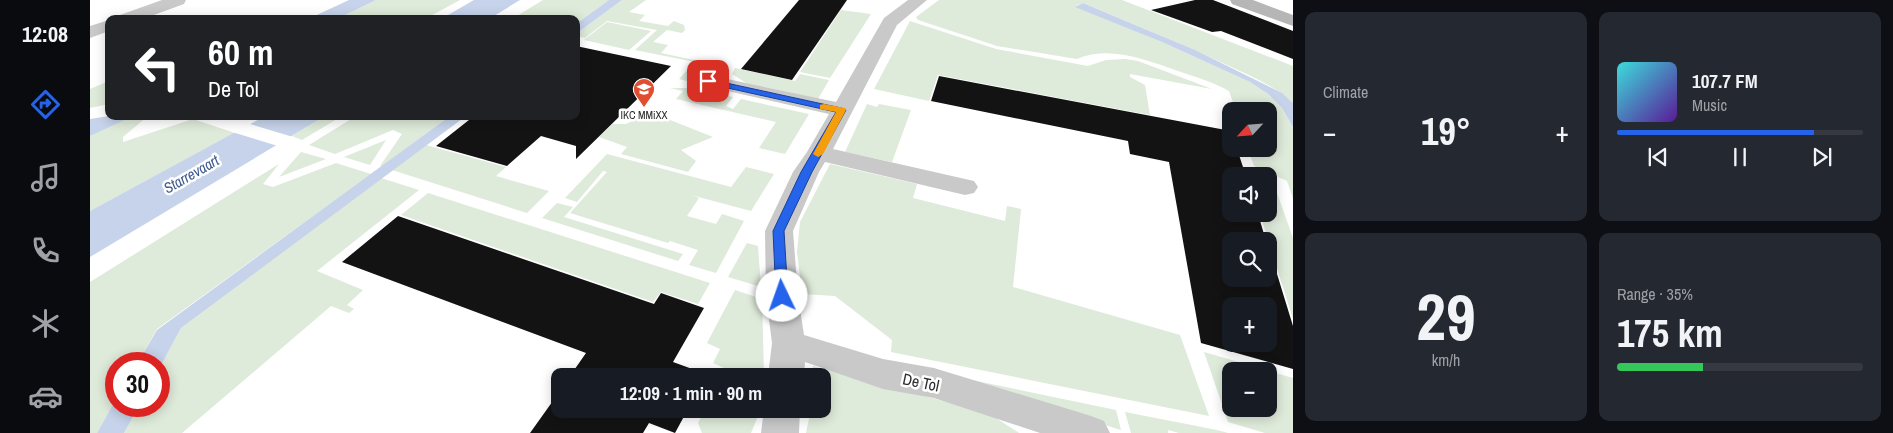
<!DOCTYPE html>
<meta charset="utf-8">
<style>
body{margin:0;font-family:"Archivo Narrow",sans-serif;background:#242831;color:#f1f3f6;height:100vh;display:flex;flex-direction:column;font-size:19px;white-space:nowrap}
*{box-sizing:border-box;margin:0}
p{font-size:16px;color:#9ea1a6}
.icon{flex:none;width:28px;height:28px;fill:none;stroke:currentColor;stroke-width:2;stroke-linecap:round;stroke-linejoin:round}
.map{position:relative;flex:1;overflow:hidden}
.sheet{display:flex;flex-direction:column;gap:12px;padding:12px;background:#0d0f14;width:600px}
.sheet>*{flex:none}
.top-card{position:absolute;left:15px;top:15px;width:475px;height:105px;border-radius:10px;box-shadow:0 2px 12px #0003;background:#202124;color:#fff;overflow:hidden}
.needle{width:32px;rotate:244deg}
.buttons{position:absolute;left:1132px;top:102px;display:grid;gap:10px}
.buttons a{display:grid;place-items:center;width:55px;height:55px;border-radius:10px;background:#171b24;box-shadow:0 2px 12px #0003;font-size:25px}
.speed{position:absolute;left:15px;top:352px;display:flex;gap:10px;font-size:25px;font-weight:700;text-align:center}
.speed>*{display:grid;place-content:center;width:65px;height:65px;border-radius:50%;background:#171b24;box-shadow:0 2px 12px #0003;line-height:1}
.speed .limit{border:8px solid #d22;background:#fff;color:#111}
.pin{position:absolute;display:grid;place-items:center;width:42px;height:42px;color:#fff;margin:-21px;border-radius:10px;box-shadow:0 2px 8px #0006}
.me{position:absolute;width:55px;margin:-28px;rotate:357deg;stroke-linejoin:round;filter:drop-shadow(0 0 4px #0008)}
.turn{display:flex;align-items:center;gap:18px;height:105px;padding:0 20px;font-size:22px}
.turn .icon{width:65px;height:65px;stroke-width:2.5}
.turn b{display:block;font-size:35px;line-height:42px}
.big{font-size:38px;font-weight:700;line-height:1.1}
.sheet .card{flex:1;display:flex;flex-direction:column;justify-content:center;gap:8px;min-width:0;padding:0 18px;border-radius:10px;background:#242831}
.sheet .dial{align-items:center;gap:0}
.dial b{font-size:65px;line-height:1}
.song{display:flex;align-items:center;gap:15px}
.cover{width:60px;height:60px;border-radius:8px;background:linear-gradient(135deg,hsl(180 70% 55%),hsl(270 70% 35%))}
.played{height:5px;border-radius:2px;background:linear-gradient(90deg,#2563eb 80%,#363941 80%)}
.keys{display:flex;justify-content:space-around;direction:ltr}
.heat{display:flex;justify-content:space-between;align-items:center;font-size:28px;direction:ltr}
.charge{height:8px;border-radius:4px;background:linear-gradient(90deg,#34c759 35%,#363941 0)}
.sheet .tiles{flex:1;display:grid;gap:12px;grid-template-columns:repeat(2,1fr)}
.trip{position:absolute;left:461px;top:368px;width:280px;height:50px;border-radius:10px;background:#171b24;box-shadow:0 2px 12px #0003;font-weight:700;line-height:50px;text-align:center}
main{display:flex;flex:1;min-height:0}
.tab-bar{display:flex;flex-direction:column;width:90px;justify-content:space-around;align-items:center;background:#090b0e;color:#9ea1a6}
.tab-bar .icon{width:35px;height:35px}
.tab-bar .active{color:#2563eb}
.tab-bar b{font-size:22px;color:#f1f3f6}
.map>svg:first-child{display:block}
</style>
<main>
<nav class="tab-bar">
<b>12:08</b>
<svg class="icon active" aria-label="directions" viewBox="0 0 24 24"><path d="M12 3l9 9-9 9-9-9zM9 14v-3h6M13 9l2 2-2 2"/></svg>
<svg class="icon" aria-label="music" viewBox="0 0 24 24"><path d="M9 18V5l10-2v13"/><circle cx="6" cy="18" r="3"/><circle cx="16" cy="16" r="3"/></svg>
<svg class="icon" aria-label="phone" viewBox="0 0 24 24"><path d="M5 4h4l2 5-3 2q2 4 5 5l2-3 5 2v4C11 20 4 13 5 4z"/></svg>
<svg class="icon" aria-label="climate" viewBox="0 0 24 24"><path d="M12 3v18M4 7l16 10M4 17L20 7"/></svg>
<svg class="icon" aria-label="car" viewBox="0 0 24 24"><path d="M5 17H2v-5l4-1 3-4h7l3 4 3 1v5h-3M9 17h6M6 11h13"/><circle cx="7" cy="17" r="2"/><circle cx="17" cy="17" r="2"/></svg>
</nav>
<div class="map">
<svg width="1203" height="433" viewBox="0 0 1203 433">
<rect width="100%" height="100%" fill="#fff"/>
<g fill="#deeada" fill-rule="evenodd">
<path d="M286,0H370L335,19H247Z"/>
<path d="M453,0H519L486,24V19H422Z"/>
<path d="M532,0H556L539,12L555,15L549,21L578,26L584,21L594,25L595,30L592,33L577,30L563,42L578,45L571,53L623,64L620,67L607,64L601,71L613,74L604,83L589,79L605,62L545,50L567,30L517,21L495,38L486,36V34Z"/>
<path d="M849,0H1032L1203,66V103C1184,85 1160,76 1137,65C1090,43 1041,23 993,3L986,6L1072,42L1160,82L1178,94L1192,108L1203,127V198L1197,181L1164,166L1158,149H1179V111H1146L1139,91C1123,82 1106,77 1088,71C1056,60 1020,45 987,59L907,46L828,20L826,17Z"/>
<path d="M751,10L781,14L740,78L710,72Z"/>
<path d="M820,21L906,49L998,66L1016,60L1035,59L1048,61L1122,89L1040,74V77L1055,85L1060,115L848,75L839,101L784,89Z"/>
<path d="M517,22L561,31L539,50L494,40Z"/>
<path d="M645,68L705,81L710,74L739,80L728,99L656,83L642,74Z"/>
<path d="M19,81V104L0,108V89Z"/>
<path d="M580,88H600L643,97L636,106L643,109L651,99L719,114L695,154L669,148L686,122L586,99L593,91Z"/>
<path d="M777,104L787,107L789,104L821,110L802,162L755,152Z"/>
<path d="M560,112L623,137L591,150L606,161L598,172L531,154L537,147L509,137L523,124H536Z"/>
<path d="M40,116H58L33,137V142L103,119L145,133L0,211V136Z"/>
<path d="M235,116L247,119L212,140L202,136Z"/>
<path d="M266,116H360L292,166H290L312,134L303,130L245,154L219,145Z"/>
<path d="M296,140L280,165L254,157Z"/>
<path d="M336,145L416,167L406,176L459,191L437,213L302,170Z"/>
<path d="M211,152L236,159L189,177Z"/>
<path d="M517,154L641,187L656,167L684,174L661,211L601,195L609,198L597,216L626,224L632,214L654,221L626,273L599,265L608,250L580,241L578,243L480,213L517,172L513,171L487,202L475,198Z"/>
<path d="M246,163L281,174L67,329L47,364H26V399L7,433H0V282L189,164L173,184L183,187Z"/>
<path d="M740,164L827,184L823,198L915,221L917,206L931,209L923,287L1090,335L1119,416L801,352L802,340L745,296L712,294L707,252L710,222Z"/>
<path d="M291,178L329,190L227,271L273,290L257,305L264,309L259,313L241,306L92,433H34L49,406H69V369L91,328Z"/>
<path d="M1179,191L1187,193L1203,238V319L1170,214H1179Z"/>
<path d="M338,193L620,283L608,304L571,292L563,302L311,215Z"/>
<path d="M467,203L483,207L474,217L593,254L588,261L452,218Z"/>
<path d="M657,243L668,246L671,287L638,277Z"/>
<path d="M645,290L672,299L674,376H630L634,368L623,363L630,349L617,343Z"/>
<path d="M1114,352L1203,378V433H1175L1138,422ZM1141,371H1179V409H1141Z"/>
<path d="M723,366L898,413L929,433H716L721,409H732V376H722Z"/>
<path d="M853,374L1026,410L1031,430Z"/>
<path d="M615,409H671L661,433H612L608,423Z"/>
<path d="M1035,412L1127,430L1138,433H1089L1078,430V433H1041Z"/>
</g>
<g fill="#c6d3ea">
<path d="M259,0H286L247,19H218Z"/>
<path d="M384,0H430L399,19H351Z"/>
<path d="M519,0H532L486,34V24Z"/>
<path d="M993,3L1105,50L1192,93L1203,103V127L1192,108L1178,94L1160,82L1072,42L985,7Z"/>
<path d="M19,116L41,117L0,136V119Z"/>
<path d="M175,116H235L0,257V211Z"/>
<path d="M360,116H376L91,328L69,369V364H47L67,330Z"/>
<path d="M26,399V406H49L34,433H7Z"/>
</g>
<path fill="#fff" d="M157,123L160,124L203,137L188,146L142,132Z"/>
<g fill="#131313" fill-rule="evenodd">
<path d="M709,0H757L702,80L651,69Z"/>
<path d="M1105,0H1123L1203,31V59L1131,31L1122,32L1061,10Z"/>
<path d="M486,46L581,66L486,159V146L451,136L417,166L346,146L384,116H486Z"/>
<path d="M849,76L1141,131V149H1147L1156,176H1141V214H1168L1176,241H1141V279H1179V248L1203,326V369L1111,343L1079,162L1040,154L1038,141L841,101ZM1141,306H1179V344H1141Z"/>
<path d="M308,216L564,304L571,293L614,308L583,362L616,374L615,376H480L496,353L252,262Z"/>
<path d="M470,391V409H598L585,433L559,423L553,433H440Z"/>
</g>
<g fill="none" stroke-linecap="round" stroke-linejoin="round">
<g fill="#c9c9c9" fill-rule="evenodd">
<path d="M72,0H96L94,4L53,19H27L30,15Z"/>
<path d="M818,0H837L807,25L743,149L884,181L888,187L884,193L875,195L735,162L729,172L703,231L708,296L714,335L793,359L844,368L1001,416L1014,421L1020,433H950L844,398L793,389L715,362L714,376H678L682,343L676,296L675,231L703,172L717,152L739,114L611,85L608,81L611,77L618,75L746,102L794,18Z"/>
<path d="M19,20V31L0,38V26Z"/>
<path d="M674,409H710L709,433H671Z"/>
</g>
<path fill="#b6b6b6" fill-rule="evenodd" d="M1140,0H1163L1203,15V26L1142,4Z"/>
</g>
<path fill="#2563eb" stroke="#184099" d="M618,79L751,108L756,110L722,172L694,231L698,296L697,300H687L686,296L683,231L711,172L746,112L615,83V80Z"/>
<path fill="#f59e0b" d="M734,104L755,108L756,110L733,154L728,157L723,154L746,112L730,109V105Z"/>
<defs>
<g id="school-pin" transform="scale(1.125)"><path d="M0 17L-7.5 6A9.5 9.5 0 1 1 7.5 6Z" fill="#e14d30" stroke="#fff"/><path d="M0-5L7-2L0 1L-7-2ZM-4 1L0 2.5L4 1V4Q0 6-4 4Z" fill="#fff"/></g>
</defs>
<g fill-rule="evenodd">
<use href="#school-pin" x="554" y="89"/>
</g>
<g text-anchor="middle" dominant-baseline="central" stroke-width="5" stroke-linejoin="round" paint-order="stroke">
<g font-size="11" fill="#2c2c2c" stroke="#fff">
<text x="554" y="115">IKC MMiXX</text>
</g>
<g font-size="15" font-style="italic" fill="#3c5a8c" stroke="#fff">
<text transform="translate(101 174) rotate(-30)">Starrevaart</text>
</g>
<g font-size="16" fill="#2c2c2c" stroke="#fff">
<text transform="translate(831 382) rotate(12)">De Tol</text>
</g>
</g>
</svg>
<div class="buttons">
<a><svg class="needle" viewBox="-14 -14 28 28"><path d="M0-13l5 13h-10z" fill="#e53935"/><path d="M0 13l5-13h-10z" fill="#9ea1a6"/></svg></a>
<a><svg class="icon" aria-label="sound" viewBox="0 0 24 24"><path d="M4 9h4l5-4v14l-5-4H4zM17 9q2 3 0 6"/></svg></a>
<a><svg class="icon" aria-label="search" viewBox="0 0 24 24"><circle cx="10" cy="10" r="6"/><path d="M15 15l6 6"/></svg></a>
<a>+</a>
<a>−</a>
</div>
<div class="speed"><div class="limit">30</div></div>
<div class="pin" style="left:618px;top:81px;background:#d93025"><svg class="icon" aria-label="arrive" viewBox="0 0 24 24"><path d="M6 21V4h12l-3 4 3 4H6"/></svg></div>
<svg class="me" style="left:692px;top:296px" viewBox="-20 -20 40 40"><circle r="19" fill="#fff"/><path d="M0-13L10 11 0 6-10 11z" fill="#2563eb"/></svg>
<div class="trip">12:09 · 1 min · 90 m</div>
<div class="top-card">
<div class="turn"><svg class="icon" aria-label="left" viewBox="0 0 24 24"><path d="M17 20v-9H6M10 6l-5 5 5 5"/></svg><div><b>60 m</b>De Tol</div></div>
</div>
</div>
<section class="sheet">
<div class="tiles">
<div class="card"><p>Climate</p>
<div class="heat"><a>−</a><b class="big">19°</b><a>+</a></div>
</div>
<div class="card">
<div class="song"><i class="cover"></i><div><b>107.7 FM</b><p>Music</p></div></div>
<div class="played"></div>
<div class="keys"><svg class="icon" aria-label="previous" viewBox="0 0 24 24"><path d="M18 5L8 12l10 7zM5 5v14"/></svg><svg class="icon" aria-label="pause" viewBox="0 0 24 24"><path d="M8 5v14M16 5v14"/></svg><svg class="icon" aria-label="next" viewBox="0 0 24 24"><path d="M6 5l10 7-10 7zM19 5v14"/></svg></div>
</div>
<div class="card dial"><b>29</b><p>km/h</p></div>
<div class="card"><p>Range · 35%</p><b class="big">175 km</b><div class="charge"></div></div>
</div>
</section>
</main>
